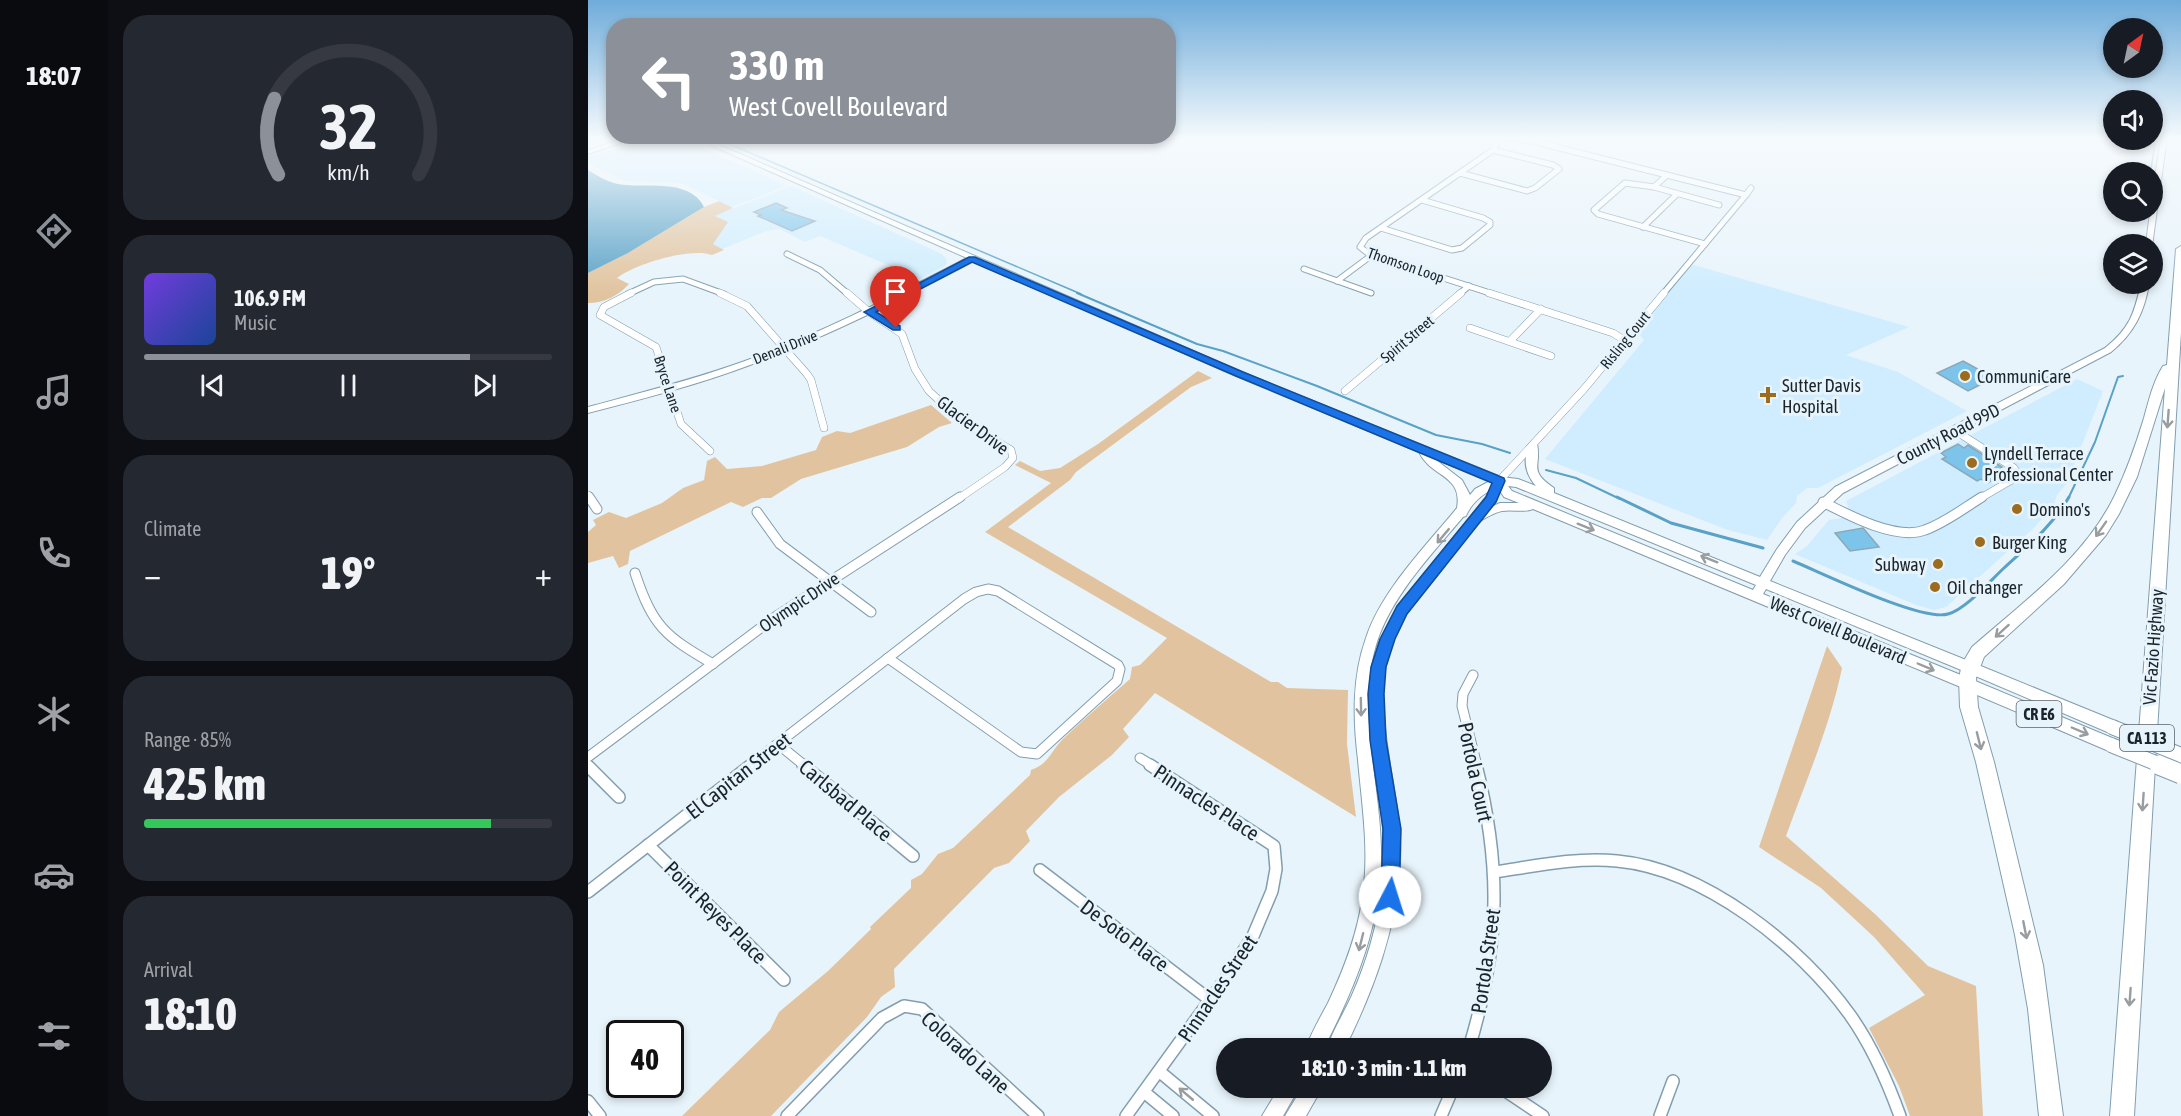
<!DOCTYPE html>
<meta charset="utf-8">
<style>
body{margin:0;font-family:"Asap Condensed",sans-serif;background:#242831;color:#f1f3f6;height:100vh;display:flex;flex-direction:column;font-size:22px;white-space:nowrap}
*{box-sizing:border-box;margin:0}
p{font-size:20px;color:#9ea1a6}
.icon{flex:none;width:33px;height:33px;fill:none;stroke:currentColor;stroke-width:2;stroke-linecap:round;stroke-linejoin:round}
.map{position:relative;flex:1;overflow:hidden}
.sheet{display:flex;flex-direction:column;gap:15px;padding:15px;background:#0d0f14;width:480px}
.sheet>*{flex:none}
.guide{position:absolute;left:18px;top:18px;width:570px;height:126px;border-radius:24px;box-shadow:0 3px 9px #0003;background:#8c9099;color:#fff;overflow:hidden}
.needle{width:39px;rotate:33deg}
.buttons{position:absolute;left:1515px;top:18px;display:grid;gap:12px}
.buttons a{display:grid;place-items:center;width:60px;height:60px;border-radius:50%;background:#171b24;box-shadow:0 3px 9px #0003;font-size:30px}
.speed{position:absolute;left:18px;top:1020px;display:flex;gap:12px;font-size:30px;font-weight:700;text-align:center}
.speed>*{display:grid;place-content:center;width:78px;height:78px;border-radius:50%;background:#171b24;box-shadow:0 3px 9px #0003;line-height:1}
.speed .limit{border:3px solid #111;border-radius:9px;background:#fff;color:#111}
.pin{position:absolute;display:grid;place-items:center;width:51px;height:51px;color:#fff;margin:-62px -26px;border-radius:50% 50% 50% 0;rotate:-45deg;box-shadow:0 0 6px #0007}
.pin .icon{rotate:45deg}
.me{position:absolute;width:66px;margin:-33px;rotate:5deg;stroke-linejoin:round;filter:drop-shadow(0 0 4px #0008)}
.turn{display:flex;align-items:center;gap:21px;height:126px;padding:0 24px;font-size:27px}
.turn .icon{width:78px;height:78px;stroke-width:2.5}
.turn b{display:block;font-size:42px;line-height:51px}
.big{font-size:45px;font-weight:800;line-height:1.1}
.sheet .tile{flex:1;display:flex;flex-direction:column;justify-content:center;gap:9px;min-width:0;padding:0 21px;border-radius:24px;background:#242831}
.sheet .dial{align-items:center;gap:0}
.dial svg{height:156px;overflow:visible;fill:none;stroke:#363941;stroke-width:7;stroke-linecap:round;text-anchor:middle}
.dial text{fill:#f1f3f6;stroke:none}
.song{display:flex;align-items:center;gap:18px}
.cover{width:72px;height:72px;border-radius:9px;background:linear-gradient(135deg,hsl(260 70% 55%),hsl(220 70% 35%))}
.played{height:6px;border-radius:3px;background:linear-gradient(90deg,#8c9099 80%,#363941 80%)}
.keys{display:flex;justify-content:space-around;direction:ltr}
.heat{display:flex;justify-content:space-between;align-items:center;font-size:33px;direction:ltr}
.charge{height:9px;border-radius:4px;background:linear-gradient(90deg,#34c759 85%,#363941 0)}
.trip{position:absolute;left:628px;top:1038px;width:336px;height:60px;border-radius:30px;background:#171b24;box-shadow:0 3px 9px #0003;font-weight:800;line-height:60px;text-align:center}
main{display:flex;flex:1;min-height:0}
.menu{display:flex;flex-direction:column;width:108px;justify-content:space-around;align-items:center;background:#090b0e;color:#9ea1a6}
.menu .icon{width:42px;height:42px}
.menu .current{color:#8c9099}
.menu b{font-size:27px;color:#f1f3f6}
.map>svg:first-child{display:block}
</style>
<main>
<nav class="menu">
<b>18:07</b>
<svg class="icon current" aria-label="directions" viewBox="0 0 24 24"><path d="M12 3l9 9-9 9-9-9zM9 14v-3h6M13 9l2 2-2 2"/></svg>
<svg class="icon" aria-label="music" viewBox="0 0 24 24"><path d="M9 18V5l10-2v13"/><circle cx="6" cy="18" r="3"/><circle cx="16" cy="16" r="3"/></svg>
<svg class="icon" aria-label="phone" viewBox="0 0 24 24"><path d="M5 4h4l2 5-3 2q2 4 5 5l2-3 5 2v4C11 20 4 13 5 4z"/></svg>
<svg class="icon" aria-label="climate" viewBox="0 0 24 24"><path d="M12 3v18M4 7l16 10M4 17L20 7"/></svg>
<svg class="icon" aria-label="car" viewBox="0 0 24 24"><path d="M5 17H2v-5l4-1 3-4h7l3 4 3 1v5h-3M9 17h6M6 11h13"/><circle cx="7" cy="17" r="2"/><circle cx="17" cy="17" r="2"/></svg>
<svg class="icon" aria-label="filters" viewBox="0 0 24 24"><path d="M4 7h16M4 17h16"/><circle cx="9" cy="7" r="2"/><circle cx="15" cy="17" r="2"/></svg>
</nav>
<section class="sheet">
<div class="tile dial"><svg viewBox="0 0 100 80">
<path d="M14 69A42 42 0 1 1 86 69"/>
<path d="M14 69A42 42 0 0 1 12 30" stroke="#8c9099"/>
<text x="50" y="56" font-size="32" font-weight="700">32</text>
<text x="50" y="72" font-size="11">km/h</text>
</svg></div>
<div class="tile">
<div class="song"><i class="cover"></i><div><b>106.9 FM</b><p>Music</p></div></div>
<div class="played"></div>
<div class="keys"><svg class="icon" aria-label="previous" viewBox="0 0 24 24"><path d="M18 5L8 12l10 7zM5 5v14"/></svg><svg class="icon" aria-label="pause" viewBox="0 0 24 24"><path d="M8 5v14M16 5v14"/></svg><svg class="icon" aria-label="next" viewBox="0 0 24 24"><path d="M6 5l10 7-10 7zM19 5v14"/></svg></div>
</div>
<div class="tile"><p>Climate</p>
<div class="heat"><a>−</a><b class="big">19°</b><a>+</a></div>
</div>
<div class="tile"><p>Range · 85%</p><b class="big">425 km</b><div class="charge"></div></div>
<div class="tile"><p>Arrival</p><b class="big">18:10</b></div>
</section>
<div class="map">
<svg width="1593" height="1116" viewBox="0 0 1593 1116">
<rect width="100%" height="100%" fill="#e8f4fb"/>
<g fill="#cfedfe">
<path d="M64,137H84L121,151L199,186L143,207L94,183L37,181L0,163V157Z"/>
<path d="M203,186L352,253L359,259L358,265L333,279L232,236L217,242L191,229L178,231L134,249L125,244L139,222L126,216Z"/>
<path d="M1099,263L1321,327L1258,355L1310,372L1379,411L1230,488H1219L1209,496L1208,503L1194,518L1179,540L1137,529L957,459L1056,340L1045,327Z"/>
<path d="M1489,379L1515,391L1479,483L1469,495L1466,504L1448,526L1358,607L1346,610L1328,605L1207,554L1219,546L1241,520L1254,518L1260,507L1258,501Z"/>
</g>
<g fill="#e1c49f">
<path d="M131,201L145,208L127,216L140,222L125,244L136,250L124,255C103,247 47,264 29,278L41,284C30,296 16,303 0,303V273L40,253L116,207Z"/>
<path d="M610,371L624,378L603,387L488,472L482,480L420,527L683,682H690L699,688L760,690L759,744L768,817L567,693L535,729L541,737L524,755L471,797L438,831L442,841L421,863L406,868L306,969L307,987L293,997L279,1017L183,1116H94L182,1030L191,1012L240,971L283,929L282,927L323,888V880L334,874L350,854L365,848L442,775L443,770C462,763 461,753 475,739C497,718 519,699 542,679L544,667L552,665L579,638L397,532L463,483L427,465L432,461L452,471L472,468L510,444Z"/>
<path d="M343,405L364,423L351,427L319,447L213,479L183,498H174L155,507L143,502L42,551L40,564L31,568L25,556L0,563V532L8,525L5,520L21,512L38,518L74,503L95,488L116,480L119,461L127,457L139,469L174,466L228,450L234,437L249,431L262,433Z"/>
<path d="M1239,646L1254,668C1242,726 1218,781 1198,836L1287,914L1340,966L1388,986L1395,1116H1322L1311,1086L1281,1028L1337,995L1286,937L1233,888L1171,847Z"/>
</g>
<path fill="#59a1c6" d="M0,170C10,176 19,182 30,184C57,189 101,177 116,207L40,253L0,273Z"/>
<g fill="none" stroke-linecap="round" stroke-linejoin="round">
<g stroke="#59a1c6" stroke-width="1.5">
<path d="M125,137L493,294"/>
<path d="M1563,169L1568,137"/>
</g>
<g stroke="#59a1c6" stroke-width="2">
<path d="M489,293L609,344L635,351L729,386L848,435L894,444L922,453"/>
<path d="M958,470L988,478L1032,499"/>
<path d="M1480,499L1507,442L1530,377L1535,376"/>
</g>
<g stroke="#59a1c6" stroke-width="3">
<path d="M1029,497L1083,523L1175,548"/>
<path d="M1205,561C1234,573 1334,622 1360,614C1378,609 1402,581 1416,568C1440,546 1465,525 1481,497"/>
</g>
</g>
<g fill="#7cc4ea" stroke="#8ca8b8" stroke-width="1.5">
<path d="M188,203L199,208L193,210L227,221L204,231L170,216L173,215L166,212Z"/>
<path d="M1375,361L1406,378L1380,391L1349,373Z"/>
<path d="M1370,444L1376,448L1380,445L1414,467L1411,469L1417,473L1400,483L1393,479L1389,481L1354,459L1358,457L1353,453Z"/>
<path d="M1275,528L1291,547L1262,551L1247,533Z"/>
</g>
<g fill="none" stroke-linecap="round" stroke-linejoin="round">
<g stroke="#829eae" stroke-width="7">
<g id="street-far3">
<path d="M912,137L944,141L1158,195L1163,188"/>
<path d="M872,173L939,191L947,188L971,169L965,165L905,150"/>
<path d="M1079,175L1066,187L1037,183L1006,210L1010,214L1117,244"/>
<path d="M1066,187L1131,205"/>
<path d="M1055,227L1089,194"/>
<path d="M793,228L864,250L874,248L902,225V222L895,218L834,200"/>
<path d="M199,254L232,270L260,294"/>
<path d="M716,269L783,293"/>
<path d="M749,281L784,255"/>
<path d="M40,294L66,282L95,279L136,294"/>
<path d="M871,294L881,286"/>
<path d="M905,294L781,254L772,247L778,238L905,150L912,137"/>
<path d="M1075,294L1158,195"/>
</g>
</g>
<g stroke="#829eae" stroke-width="8">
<g id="street-far2">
<path d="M43,293L16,307L12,315L68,347L93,424L122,451"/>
<path d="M132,293L159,306L219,374L223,380L236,428"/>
<path d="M259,293L281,312L314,334L327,369L341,391L369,417L423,450L425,458L417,467L370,499"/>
<path d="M901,293L1025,333L1036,340"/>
<path d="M882,328L963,356"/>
<path d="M922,341L953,309"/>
<path d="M757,391L873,293"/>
<path d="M1366,430L1426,468L1429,473L1427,478L1391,499"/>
<path d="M911,481L996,389L1076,293"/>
<path d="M0,495L2,499"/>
</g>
</g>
<g stroke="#829eae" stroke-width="11">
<g id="street-far1">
<path d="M1,497L9,509"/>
<path d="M1235,502C1260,515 1309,541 1337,530C1357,523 1376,508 1394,497"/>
<path d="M169,512L192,544L283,612"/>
<path d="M47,573C65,627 77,636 125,664"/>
<path d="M400,589L410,591L530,665L532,669L529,681L449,754L433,752L300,658L376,599L388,592Z"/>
<path d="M885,675L875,694L874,706L889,766"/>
<path d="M190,744L217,766"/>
<path d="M0,757L190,615L372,497"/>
<path d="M552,758L565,766"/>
<path d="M161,766L300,658"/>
</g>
</g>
<g stroke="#829eae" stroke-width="14">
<g id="street">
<path d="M215,765L325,856"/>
<path d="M0,766L31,797"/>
<path d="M60,845L196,980"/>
<path d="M452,870L622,1000"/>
<path d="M907,872C947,866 988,857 1029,861C1116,869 1213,946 1262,1015C1284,1046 1299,1080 1312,1116"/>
<path d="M0,892L163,765"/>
<path d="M881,1048C912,946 914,868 888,765"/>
<path d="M572,1072L625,1116"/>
<path d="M913,1088L955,1116"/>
<path d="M556,1092L585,1116"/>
<path d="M0,1101L12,1116"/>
<path d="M199,1116L294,1018L316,1006L334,1009L450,1116"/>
<path d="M538,1116L638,978L665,936L684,891L688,869L686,846L562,765"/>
<path d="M853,1116L865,1088"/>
<path d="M1072,1116L1085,1081"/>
</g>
</g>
<g stroke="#829eae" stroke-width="2">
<g id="secondary">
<path d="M40,137H51L0,154V150Z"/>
<path d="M104,137H113L654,372L913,477L930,479L948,486C937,474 935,459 941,444H949C954,466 939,470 966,488V493L1172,577L1189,549L1209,522L1247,487L1517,348C1542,328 1546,314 1553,284H1561C1556,313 1546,333 1523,352L1255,493L1217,528L1197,555L1182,581L1388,664L1390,668L1388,672L1383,673L1378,672L1178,589L1175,594L1385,680L1387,684L1385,688L1380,690L1375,688L945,509C936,513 925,509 914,511C908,512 894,519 890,523C876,535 863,558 851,573C836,592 818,610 808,632C775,705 816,787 812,862C809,928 786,989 757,1048H739C745,1030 756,1013 764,995C779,961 789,926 794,889C808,787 749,694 815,600L898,497L901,491C891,497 882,506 878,516L875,517C845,553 808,591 791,636C766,705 792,778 793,849C795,921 768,985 736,1048H718C723,1033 732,1018 740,1003C755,971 769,936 774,900C782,853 774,806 770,760C765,719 764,677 778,638C793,591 838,546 869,508C875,474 843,478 831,452L648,376L386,261C313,299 239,337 162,365C109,385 54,399 0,413V407C52,393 104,380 154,362C232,334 305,296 379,258ZM847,459L902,481L887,489L882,495L874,480ZM920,486L928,487L1168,585L1165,590L924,491ZM912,491L916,497L931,503H912L903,507Z"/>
<path d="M1573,137H1579L1564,246L1558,244L1562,212H1564V197Z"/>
<path d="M691,1088H711L695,1116H674Z"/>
<path d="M714,1088H734L718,1116H697Z"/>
</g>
</g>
<g stroke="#829eae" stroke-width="2">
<g id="primary">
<path d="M1383,662L1530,722L1532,727L1530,732L1524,734L1378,672L1375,668L1378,664Z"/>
<path d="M1380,678L1529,740L1531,745L1529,750L1523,752L1375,689L1372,684L1375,679Z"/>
</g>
</g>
<g stroke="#829eae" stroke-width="2">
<path id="highway" d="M1593,246V332L1546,1116H1522L1577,388L1549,477L1531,514L1518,535L1476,584L1396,657L1388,678L1390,707L1406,762L1455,965L1475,1116H1451L1440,1009L1427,935L1388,762L1372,707L1371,678L1374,664L1384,647C1435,602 1497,558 1527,495C1539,470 1548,444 1556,418C1561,400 1565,382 1575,366L1579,365L1588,249Z"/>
</g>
<use href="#street-far3" stroke="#fff" stroke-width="5"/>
<use href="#street-far2" stroke="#fff" stroke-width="7"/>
<use href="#street-far1" stroke="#fff" stroke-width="9"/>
<use href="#street" stroke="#fff" stroke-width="11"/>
<use href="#secondary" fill="#fff" fill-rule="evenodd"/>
<use href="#primary" fill="#fff" fill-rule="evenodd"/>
<use href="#highway" fill="#fff" fill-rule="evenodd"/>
<g stroke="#829eae" stroke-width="16" stroke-linecap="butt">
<g id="primary-bridge-far1">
<path d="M1524,727L1593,755"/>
<path d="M1523,745L1575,766"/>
</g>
</g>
<g stroke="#829eae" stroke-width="21" stroke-linecap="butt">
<path id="primary-bridge" d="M1571,765L1593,774"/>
</g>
<use href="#primary-bridge-far1" stroke="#fff" stroke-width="14"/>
<use href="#primary-bridge" stroke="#fff" stroke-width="19"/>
</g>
<defs><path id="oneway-shaft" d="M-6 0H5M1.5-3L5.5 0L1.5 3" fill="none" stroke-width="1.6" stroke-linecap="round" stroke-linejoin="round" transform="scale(1.5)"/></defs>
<g stroke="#989da0">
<use href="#oneway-shaft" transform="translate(1580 419) rotate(94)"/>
<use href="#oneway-shaft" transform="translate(998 527) rotate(22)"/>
<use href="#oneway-shaft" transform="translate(1513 529) rotate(125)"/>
<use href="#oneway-shaft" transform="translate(855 536) rotate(130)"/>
<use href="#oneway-shaft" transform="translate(1121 559) rotate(-158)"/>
<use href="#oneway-shaft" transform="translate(1414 631) rotate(138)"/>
<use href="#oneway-shaft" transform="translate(1338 667) rotate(23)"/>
<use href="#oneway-shaft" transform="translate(773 707) rotate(89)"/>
<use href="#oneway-shaft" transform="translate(1492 731) rotate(23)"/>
<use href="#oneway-shaft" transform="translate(1391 741) rotate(76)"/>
<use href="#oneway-shaft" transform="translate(1555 802) rotate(94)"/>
<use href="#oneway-shaft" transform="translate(1437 930) rotate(79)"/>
<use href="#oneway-shaft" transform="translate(773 942) rotate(104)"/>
<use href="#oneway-shaft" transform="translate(1542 997) rotate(94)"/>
<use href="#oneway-shaft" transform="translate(598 1094) rotate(-140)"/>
</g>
<linearGradient id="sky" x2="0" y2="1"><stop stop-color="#6facda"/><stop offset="0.47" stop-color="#f5fafd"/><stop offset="1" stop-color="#f5fafd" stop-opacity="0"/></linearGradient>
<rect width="1593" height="294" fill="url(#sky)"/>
<path fill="#1a73e8" stroke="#114b97" stroke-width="1.5" d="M381,257H387L655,372L916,478L917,481L908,502L819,614L807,639L798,667L796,694L798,740L813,829L811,897L808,904L802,907L795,904L793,897L795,829L782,740L780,694L783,667L792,639L809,606L898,497L904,483L648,376L384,262L288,312L312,326V330H305L276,312Z"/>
<g fill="#9b6b1e" stroke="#e8f4fb" stroke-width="2">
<circle cx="1377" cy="376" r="6"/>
<path d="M1177 386h6v6h6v6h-6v6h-6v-6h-6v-6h6z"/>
<circle cx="1384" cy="463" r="6"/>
<circle cx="1429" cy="509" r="6"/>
<circle cx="1392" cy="542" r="6"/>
<circle cx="1350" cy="564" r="6"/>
<circle cx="1347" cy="587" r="6"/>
</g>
<g text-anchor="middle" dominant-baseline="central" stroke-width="6" stroke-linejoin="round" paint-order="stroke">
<g font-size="15" fill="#1a252b" stroke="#e8f4fb">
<text transform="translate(818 265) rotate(19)">Thomson Loop</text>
<text transform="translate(819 339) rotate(-40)">Spirit Street</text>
<text transform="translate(1037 340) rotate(-51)">Risling Court</text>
<text transform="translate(197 347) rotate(-22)">Denali Drive</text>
<text transform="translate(80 384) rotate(72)">Bryce Lane</text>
</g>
<g fill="#e8f4fb" stroke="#586369" stroke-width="1.5">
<rect x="1428.5" y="701" width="45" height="26" rx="4.5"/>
<rect x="1532" y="725" width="54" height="26" rx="4.5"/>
</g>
<g font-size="16" font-weight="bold" fill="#1a252b">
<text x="1451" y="714">CR E6</text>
<text x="1559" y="738">CA 113</text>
</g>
<g font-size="18" fill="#1a252b" stroke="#e8f4fb" text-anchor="start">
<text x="1389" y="376">CommuniCare</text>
<text x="1194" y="385">Sutter Davis<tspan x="1194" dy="21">Hospital</tspan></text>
<text x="1396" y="453">Lyndell Terrace<tspan x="1396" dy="21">Professional Center</tspan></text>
<text x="1441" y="509">Domino's</text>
<text x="1404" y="542">Burger King</text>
<text x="1338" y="564" text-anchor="end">Subway</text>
<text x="1359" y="587">Oil changer</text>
</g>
<g font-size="18" fill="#1a252b" stroke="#e8f4fb">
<text transform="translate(385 425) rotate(37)">Glacier Drive</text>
<text transform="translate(1360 434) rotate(-27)">County Road 99D</text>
<text transform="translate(211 602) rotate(-34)">Olympic Drive</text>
<text transform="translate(1250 630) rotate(23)">West Covell Boulevard</text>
<text transform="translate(1565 647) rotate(-86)">Vic Fazio Highway</text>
</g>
<g font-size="21" fill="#1a252b" stroke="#e8f4fb">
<text transform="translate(888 772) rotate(78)">Portola Court</text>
<text transform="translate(150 775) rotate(-38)">El Capitan Street</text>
<text transform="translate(258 800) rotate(40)">Carlsbad Place</text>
<text transform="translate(619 802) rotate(33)">Pinnacles Place</text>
<text transform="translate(128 912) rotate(45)">Point Reyes Place</text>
<text transform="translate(537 935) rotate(37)">De Soto Place</text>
<text transform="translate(897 961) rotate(-82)">Portola Street</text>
<text transform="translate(629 988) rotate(-56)">Pinnacles Street</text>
<text transform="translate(378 1052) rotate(42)">Colorado Lane</text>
</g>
</g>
</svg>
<div class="buttons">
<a><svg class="needle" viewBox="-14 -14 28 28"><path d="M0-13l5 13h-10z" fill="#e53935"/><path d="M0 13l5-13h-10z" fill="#9ea1a6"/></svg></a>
<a><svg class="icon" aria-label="sound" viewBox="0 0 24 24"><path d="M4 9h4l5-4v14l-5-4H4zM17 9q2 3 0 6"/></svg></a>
<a><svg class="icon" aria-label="search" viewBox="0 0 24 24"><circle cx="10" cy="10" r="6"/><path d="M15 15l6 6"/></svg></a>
<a><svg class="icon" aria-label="layers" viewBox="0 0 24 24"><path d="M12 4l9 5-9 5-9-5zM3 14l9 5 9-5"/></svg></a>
</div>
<div class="speed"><div class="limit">40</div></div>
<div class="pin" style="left:308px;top:328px;background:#d93025"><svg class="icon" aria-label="arrive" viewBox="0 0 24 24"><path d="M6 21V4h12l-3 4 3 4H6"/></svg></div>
<svg class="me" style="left:802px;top:897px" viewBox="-20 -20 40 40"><circle r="19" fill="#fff"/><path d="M0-13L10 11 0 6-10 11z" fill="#1a73e8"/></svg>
<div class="trip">18:10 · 3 min · 1.1 km</div>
<div class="guide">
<div class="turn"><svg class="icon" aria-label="left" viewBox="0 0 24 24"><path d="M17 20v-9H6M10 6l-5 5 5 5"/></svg><div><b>330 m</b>West Covell Boulevard</div></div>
</div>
</div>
</main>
